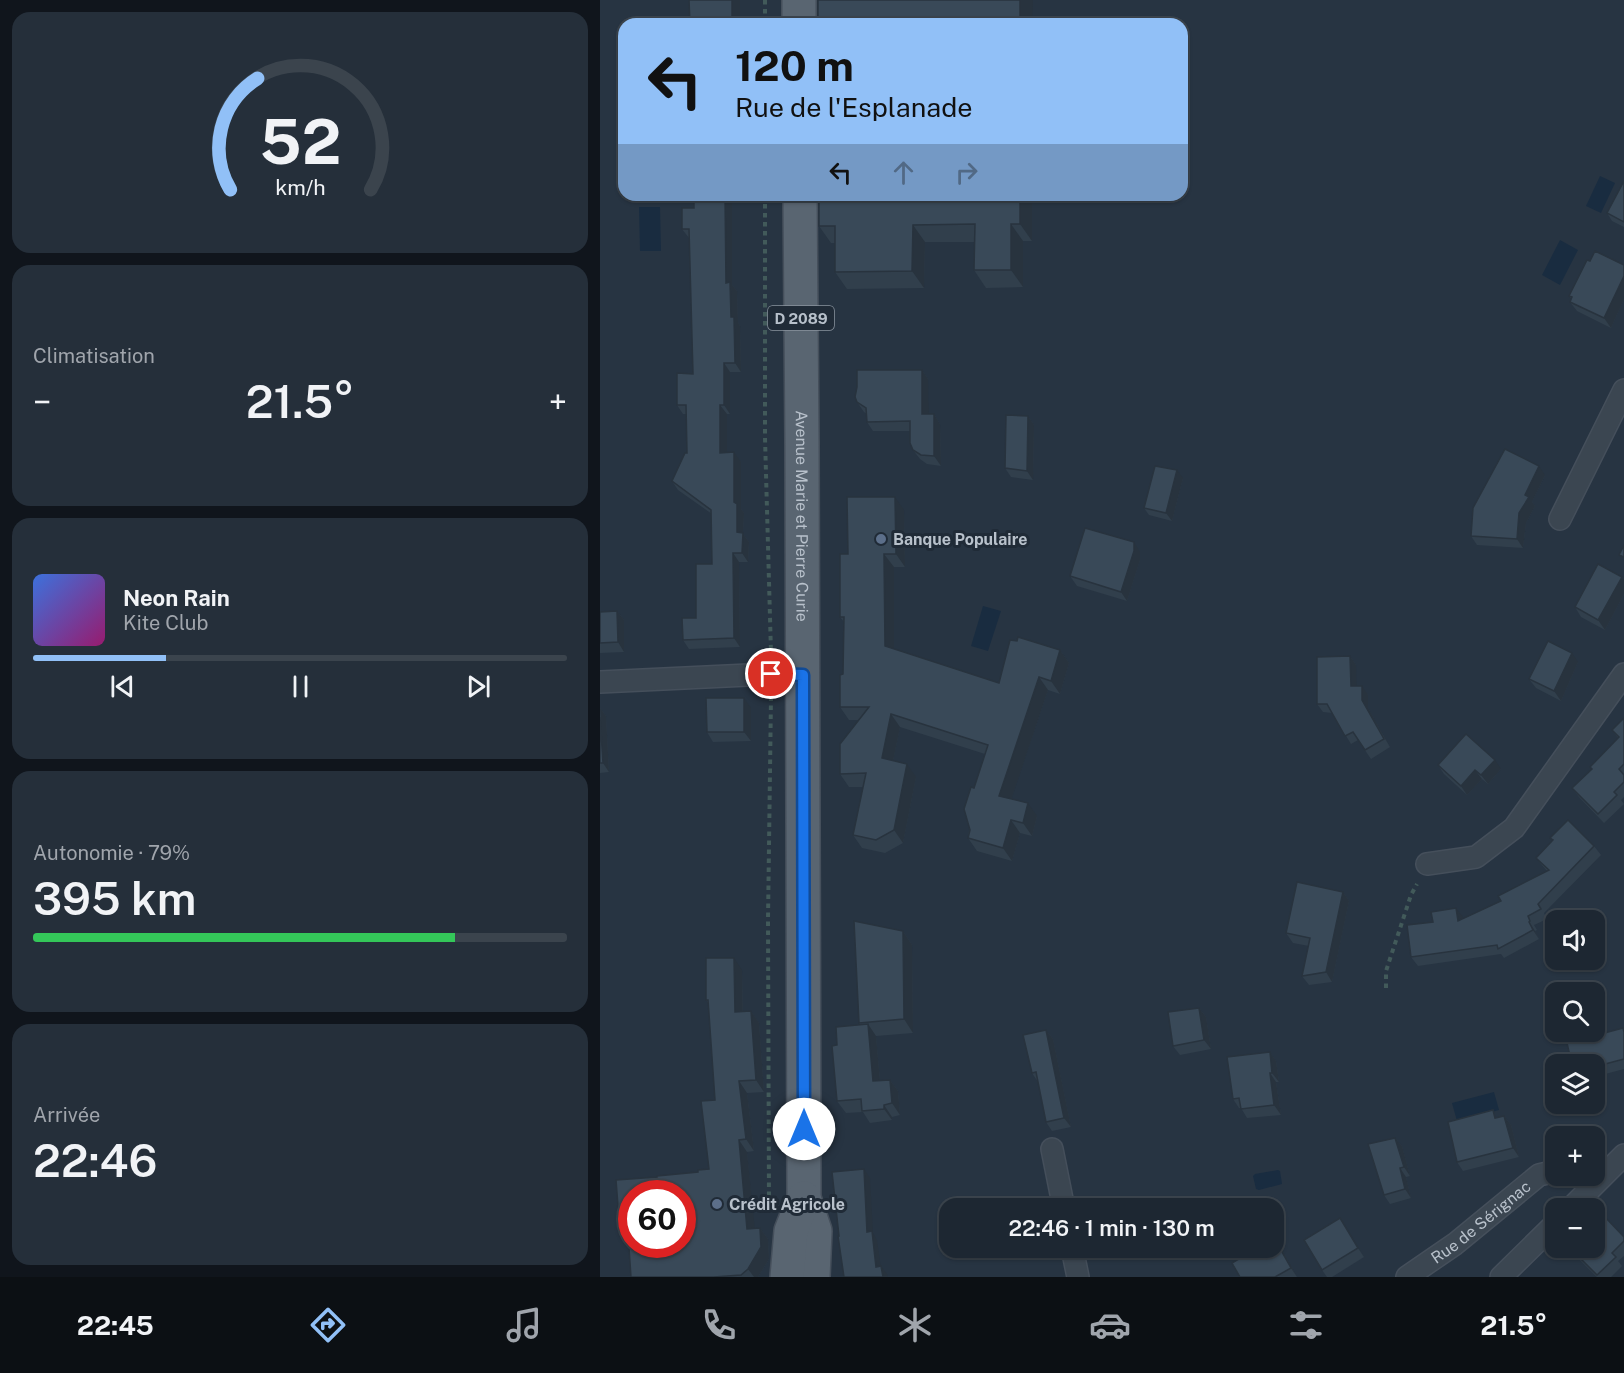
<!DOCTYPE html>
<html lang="fr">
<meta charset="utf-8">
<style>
body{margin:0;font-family:"Public Sans",sans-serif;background:#252f3a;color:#f1f3f6;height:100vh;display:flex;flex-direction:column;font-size:22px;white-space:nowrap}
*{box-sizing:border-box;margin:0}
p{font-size:20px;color:#a0a5ac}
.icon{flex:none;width:33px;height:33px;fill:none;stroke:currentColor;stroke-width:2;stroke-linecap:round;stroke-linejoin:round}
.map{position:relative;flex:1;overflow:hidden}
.details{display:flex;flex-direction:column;gap:12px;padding:12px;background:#10151c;width:600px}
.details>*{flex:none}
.hud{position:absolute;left:18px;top:18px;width:570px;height:183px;border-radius:18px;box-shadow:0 2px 4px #0004,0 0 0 2px #3b444d;background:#91c0f7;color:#111;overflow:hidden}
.tools{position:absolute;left:945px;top:910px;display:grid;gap:12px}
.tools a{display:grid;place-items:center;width:60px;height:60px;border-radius:12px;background:#1d2732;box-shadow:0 2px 4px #0004,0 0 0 2px #3b444d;font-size:30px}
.speed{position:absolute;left:18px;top:1180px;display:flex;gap:12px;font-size:30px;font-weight:700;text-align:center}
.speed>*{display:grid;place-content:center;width:78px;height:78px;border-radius:50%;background:#1d2732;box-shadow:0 2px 4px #0004,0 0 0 2px #3b444d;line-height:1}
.speed .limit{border:9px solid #d22;background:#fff;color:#111}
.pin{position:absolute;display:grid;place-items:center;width:51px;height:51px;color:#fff;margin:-26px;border:3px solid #fff;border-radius:50%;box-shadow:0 2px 6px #0007}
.me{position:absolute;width:66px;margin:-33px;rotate:0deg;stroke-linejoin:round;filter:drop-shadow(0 0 4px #0008)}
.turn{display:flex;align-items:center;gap:21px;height:126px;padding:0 18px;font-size:27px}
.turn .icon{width:78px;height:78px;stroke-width:2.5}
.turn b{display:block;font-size:42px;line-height:51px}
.lanes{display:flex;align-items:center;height:57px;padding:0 18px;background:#0003;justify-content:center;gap:30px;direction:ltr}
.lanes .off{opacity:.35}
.big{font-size:45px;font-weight:600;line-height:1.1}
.details .widget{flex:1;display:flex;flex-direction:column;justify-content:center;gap:9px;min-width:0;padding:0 21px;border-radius:18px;background:#252f3a}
.details .dial{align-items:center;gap:0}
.dial svg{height:156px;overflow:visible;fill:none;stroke:#3b444d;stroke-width:7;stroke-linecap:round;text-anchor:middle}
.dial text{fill:#f1f3f6;stroke:none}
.song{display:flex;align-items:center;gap:18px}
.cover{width:72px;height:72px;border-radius:9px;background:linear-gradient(135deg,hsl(220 70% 55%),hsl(320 70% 35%))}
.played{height:6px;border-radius:3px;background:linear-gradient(90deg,#91c0f7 25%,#3b444d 25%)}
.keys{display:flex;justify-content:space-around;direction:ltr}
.heat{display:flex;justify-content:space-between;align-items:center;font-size:33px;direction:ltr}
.charge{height:9px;border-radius:4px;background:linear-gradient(90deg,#34c759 79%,#3b444d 0)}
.trip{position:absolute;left:339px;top:1198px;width:345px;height:60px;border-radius:18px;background:#1d2732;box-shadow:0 2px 4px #0004,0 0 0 2px #3b444d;font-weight:600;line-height:60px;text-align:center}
.dock{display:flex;height:96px;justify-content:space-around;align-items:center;background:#0c1014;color:#a0a5ac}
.dock .icon{width:42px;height:42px}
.dock .current{color:#91c0f7}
.dock b{font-size:27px;color:#f1f3f6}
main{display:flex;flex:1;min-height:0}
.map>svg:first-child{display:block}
</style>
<main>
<section class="details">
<div class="widget dial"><svg viewBox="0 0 100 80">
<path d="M14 69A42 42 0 1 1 86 69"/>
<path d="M14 69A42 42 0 0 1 28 12" stroke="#91c0f7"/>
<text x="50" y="56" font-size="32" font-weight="700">52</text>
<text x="50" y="72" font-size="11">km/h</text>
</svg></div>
<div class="widget"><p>Climatisation</p>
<div class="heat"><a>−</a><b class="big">21.5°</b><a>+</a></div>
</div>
<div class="widget">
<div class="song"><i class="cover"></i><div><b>Neon Rain</b><p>Kite Club</p></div></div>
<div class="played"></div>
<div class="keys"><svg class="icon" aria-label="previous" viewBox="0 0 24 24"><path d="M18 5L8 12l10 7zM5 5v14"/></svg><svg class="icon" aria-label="pause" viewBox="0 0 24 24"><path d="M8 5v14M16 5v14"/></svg><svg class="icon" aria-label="next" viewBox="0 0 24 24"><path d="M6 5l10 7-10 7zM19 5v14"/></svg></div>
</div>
<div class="widget"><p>Autonomie · 79%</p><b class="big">395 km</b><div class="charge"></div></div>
<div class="widget"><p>Arrivée</p><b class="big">22:46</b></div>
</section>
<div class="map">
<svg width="1024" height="1277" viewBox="0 0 1024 1277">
<rect width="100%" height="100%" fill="#273442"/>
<g fill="#192c40">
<path d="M1000,176L1015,183L1001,213L986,206Z"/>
<path d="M39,207H60L61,251H40Z"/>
<path d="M960,240L978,250L960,285L942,275Z"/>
<path d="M383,606L401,611L388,651L371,646Z"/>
<path d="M894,1092L899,1110L857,1121L852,1103Z"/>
<path d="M678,1170L680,1171L682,1184L659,1190L656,1189L653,1176L655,1174Z"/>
</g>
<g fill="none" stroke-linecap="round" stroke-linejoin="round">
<g stroke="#454f5b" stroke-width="24">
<g id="street">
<path d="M960,519L1024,390"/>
<path d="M0,682L171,674L203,675"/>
<path d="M827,864L876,857L914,828L1024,674"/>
<path d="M452,1149L464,1209"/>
<path d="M970,1209L1024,1155"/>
<path d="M472,1248L478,1277"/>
<path id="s1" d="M807,1277L855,1244L939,1175L956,1171"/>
<path d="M901,1277L956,1223"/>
</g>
</g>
<g stroke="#454f5b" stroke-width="36">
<g id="primary">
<path d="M199,0V24"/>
<path id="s2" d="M200,195L202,442L204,1198L215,1231L213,1277"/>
<path d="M187,1277L191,1231L204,1198"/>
</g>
</g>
<g stroke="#425a5a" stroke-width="4" stroke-dasharray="4.5 4.5" stroke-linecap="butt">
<path d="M165,0V24"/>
<path d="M165,195V438L171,653"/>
<path d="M786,988V971L811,895L817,884"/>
<path d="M169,1205L168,920L171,697"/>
</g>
<use href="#street" stroke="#3b4651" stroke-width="21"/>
<use href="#primary" stroke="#596571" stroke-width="33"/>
</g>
<g fill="#313f4c">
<path d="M1024,181V227L1012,221L1007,213Z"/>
<path d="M94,195H132V285L137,291L138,322L140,326L141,372H130V414H127V453L141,462V509L144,513L143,534L149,542L148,562H139L140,647L89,649L83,640L96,618L112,564V514L78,490L72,481L87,453V414H83L77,405L93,374L89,238L82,229L94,208Z"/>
<path d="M432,195V241H423V287L386,288L374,270V242H325L324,288L247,289L235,272V243H231L219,226Z"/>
<path d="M990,261L1024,265V299L1011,328L977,311L970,302L972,299L969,296Z"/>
<path d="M322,370L328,379V414H334L340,424L341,466L327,464L320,459L313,450L310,431H273L267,422V414L264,412L257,402Z"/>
<path d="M428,416L434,425L433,480L411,477L405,468Z"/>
<path d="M945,475L932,502L935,506L926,523L923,548L877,545L871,536Z"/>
<path d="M583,478L572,521L549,515L544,508Z"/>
<path d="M304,510L305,567H294V649L399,683L460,650L469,663L460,694L448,690L411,799L437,816L432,836L420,833L412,861L377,851L368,838L374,788L385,754L300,727L293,761L316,777L303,843L285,853L262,848L253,835L263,787H249L240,774L259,720H249L240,707L243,674L244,622L240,617L248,554Z"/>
<path d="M540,552V560L527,601L477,586L470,576Z"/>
<path d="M1022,577L1024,579V594L1005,630L981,617L975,607Z"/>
<path d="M17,611L24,620V652L0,653V612Z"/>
<path d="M750,656L756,665V686L768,695V708L790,747L771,759L758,740L751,744L732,713L723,712L717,704Z"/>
<path d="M978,662L961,701L936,688L929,679Z"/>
<path d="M0,708L6,716L9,772L0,773Z"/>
<path d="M151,708V741L113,742L107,732Z"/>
<path d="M1024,718V797L1021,800L1024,804L1004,823L979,797L972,788L991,770L1018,738L1012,730Z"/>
<path d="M838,765L901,769L888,784L882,779L867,795L844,774Z"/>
<path d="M994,846L1001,855L944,913L947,919L934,925L937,930L935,931L939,939L904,958L901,954L818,966L811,957L833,922L863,917V919L901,901L947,871L936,858Z"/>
<path d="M743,892L749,901L732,982L709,985L702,976L709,946L693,943L686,933Z"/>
<path d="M303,931L312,945L313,1033L276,1036L280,1081L290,1080L298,1091L300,1115L292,1117V1120L270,1123L263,1112L246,1113L237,1101V1045L261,1025L259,1023Z"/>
<path d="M142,970L143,1012L151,1011L159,1023L164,1092L147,1093L154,1151L147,1152L154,1228H160L168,1239L169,1259L158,1277H31L28,1231L19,1219L57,1177L98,1172L109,1169L115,1100L109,1004L106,1000Z"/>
<path d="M599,1008L606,1017L611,1049L580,1055L573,1046Z"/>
<path d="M446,1030L453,1039L471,1127L452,1131L446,1122L438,1082L432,1073Z"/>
<path d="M1024,1030V1069L994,1077V1065Z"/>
<path d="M670,1052L676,1061L679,1082H676L681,1115L647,1118L641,1108H639L633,1099Z"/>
<path d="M904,1116L911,1125L919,1157L863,1171L857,1162L898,1117Z"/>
<path d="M795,1138L802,1146L810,1176L806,1177L811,1198L790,1204L784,1195Z"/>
<path d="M740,1218L764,1257L732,1277H727L722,1270Z"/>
<path d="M1024,1237V1256L1018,1261L1022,1266L1011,1277H997L978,1258L971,1249Z"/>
<path d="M674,1238L681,1248L697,1277H640Z"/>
</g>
<g fill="#28333e">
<rect x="132" y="0" width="8" height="24"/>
<path d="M420,0H433L432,24H420Z"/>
<path d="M125,195H132V285L137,291L138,322L140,326L141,372L135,363L131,317L126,283Z"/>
<path d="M420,195H432V241L420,224Z"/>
<path d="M411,224L423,241V287L411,270Z"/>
<path d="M313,225L325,242L324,288L312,271Z"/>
<path d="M1024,276V299L1011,328L1004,318Z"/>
<path d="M124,363L130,372V414L124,405Z"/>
<path d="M322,370L328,379L329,424L322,414Z"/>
<path d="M120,405L127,414V462L120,453Z"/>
<path d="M334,414L340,424L341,466L334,456Z"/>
<path d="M428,416L434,425L433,480L427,471Z"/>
<path d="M134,452L141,462V509L144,513L143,534L149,542L148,562L142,553L137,532L134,502Z"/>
<path d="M939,466L945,475L932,502L935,506L926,523L923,548L917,539L919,513L925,495Z"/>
<path d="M577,470L583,478L572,521L566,513Z"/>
<path d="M295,497L304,510L305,567L296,554Z"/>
<path d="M534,542L540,552V560L527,601L521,592Z"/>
<path d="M133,553L139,562L140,647L134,638Z"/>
<path d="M284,554L294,567V659L285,646Z"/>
<path d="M1022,577L1024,579V594L1005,630L998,620Z"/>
<path d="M17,611L24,620V652L18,642Z"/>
<path d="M460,650L469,663L460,694L451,681Z"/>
<path d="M972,653L978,662L961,701L954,691Z"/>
<path d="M750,656L756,665L757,695L751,686Z"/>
<path d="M439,677L448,690L408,809L399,796Z"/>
<path d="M762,686L768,695V708L790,747L762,700Z"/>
<path d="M144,698L151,708V741L144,732Z"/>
<path d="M0,708L6,716L9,772L3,763Z"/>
<path d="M291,714L300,727L291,771L282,758Z"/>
<path d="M895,760L901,769L888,784L881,775Z"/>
<path d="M307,764L316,777L303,843L294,830Z"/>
<path d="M875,770L882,779L867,795L861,786Z"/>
<path d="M428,803L437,816L432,836L423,823Z"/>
<path d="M411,820L420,833L412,861L403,848Z"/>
<path d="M743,892L749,901L732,982L726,972Z"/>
<path d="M856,908L863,917L865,931L858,921Z"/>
<path d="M929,922L935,931L939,939L933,930Z"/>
<path d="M303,931L312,945L313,1033L304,1019Z"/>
<path d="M134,958L142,970L143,1024L135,1012Z"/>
<path d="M599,1008L606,1017L611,1049L604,1040Z"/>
<path d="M151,1011L159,1023L164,1092L156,1080Z"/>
<path d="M268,1024L276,1036L281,1093L273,1081Z"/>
<path d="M446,1030L453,1039L471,1127L464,1118Z"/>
<path d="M670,1052L676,1061L679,1082L672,1073Z"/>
<path d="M670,1073L676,1082L681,1115L674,1105Z"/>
<path d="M290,1080L298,1091L300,1115L292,1103Z"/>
<path d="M139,1081L147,1093L154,1151L146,1139Z"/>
<path d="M284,1105L292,1117V1120L284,1109Z"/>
<path d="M904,1116L911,1125L919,1157L913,1148Z"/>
<path d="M795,1138L802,1146L810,1176L804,1167Z"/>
<path d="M139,1140L147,1152L156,1241L147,1229Z"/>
<path d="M800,1168L806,1177L811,1198L805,1189Z"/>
<path d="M264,1169L270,1178L273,1233L277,1240L282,1275L276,1267L267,1232Z"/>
<path d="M740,1218L746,1227L764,1257L758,1248Z"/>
<path d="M160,1228L168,1239L169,1259L158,1277H154L148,1269Z"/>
<path d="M674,1238L681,1248L697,1277L691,1268Z"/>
<path d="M281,1266L287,1274L288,1277H283Z"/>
</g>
<g fill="#394958" stroke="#28333e" stroke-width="1.5" fill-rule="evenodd">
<path d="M89,0H132V24H90Z"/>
<rect x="218" y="0" width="202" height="24"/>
<path d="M1024,181V222L1007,213Z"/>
<path d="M94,195H125L126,283L130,282L131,317H134L135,363H124V405H120V453L134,452V502L137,504V532L143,533L142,553H133L134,638L83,640L82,618H96V564H112L111,510L72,481L85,453H87L86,405H77V373L93,374L89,229H82V208H94Z"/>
<path d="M219,195H420V224H411V270H374L375,224L313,225L312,271L235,272V226H219Z"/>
<path d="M995,251L1024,265V276L1004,318L970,302L972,297L969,296L987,260L990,261Z"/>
<path d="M257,370H322V414H334V456L321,455L313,450L310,443V421L267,422L266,408L257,402L255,397L257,387Z"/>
<path d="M406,415L428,416L427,471L405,468Z"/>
<path d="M905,449L939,466L925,495L929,497L919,513L917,539L871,536L873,508Z"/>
<path d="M555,466L577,470L566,513L544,508Z"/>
<path d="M247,497H295L296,554H284L285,646L399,683L410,640L417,641L418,637L460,650L451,681L439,677L399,796L428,803L423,823L411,820L403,848L368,838L370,830L364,809L371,787L374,788L388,745L291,714L282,758L307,764L294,830L276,840L253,835L266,773L240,774V744L269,707H240V675L243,674L244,617H240V554H248Z"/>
<path d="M485,528L534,542V551L521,592L470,576Z"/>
<path d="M1024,545V557L1019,555Z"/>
<path d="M998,564L1022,577L998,620L975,607Z"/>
<path d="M17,611L18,642L0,643V612Z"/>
<path d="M948,641L972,653L954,691L929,679Z"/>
<path d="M750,656L751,686H762V700L784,739L765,750L753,732L745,736L727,704H717V657Z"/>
<path d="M106,698H144V732H107Z"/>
<path d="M0,717L3,763H0Z"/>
<path d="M1024,718V764L1019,769L1024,775V782L1014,792L1017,795L998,814L972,788L992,769L990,767L1019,737L1012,730Z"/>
<path d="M866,734L895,760L881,775L875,770L861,786L838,765Z"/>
<path d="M968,820L994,846L938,904L941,909L928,916L930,921L929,922L933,930L898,949L897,945L811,957L807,925L833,922L831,912L856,908L858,921L901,901L898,896L949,870L936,858L953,840L950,838Z"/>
<path d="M697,882L743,892L726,972L702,976L710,938L686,933Z"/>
<path d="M254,921L303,931L304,1019L259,1023Z"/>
<path d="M106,958H134L135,1012L151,1011L156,1080L139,1081L146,1139L139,1140L147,1229L160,1228L161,1247L148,1269L141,1275L114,1277H31L27,1219H19L16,1180L57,1177V1176L98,1172V1170L109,1169L101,1101L115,1100L108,1000H106ZM32,1194H82V1245H32Z"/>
<path d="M599,1008L604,1040L573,1046L568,1012Z"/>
<path d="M268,1024L273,1081L290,1080L292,1103L284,1105V1109L262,1111L261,1099L237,1101L232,1046L237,1045L236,1027Z"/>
<path d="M1023,1028L1024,1032V1059L994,1067V1065H972L967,1043Z"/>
<path d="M446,1030L464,1118L446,1122L436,1072L432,1073L423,1035Z"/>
<path d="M670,1052L672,1073H670L674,1105L641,1109L639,1098L633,1099L627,1057Z"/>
<path d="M893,1110L895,1118L904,1116L913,1148L857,1162L848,1122Z"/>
<path d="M795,1138L804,1167L800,1168L805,1189L784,1195L768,1144Z"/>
<path d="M264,1169L267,1232L272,1231L276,1267L281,1266L283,1277H244L238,1236H239L232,1172Z"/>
<path d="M1004,1216L1024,1237V1241L1012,1253L1016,1257L997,1275L971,1249L972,1248H994V1226Z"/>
<path d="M740,1218L758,1248L722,1270L704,1240Z"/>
<path d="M674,1238L691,1268L675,1277H640L632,1263L657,1248H674Z"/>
</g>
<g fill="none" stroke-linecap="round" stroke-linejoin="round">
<g stroke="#114b97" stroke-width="15">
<path id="route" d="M171,674L203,675L204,1129"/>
</g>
<use href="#route" stroke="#1a73e8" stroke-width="10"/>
</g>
<g fill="#5c6f8a" stroke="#202b37" stroke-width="2">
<circle cx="281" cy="539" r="6"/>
<circle cx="117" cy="1204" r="6"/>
</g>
<g text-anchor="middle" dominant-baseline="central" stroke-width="6" stroke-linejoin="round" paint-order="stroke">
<rect fill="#202b37" stroke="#8a949f" stroke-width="1.5" x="168" y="306" width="66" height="24" rx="4.5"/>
<g font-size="15" font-weight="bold" fill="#b8c1cb">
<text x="201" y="318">D 2089</text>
</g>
<g font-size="16" fill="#b8c1cb" stroke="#202b37">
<text stroke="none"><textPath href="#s2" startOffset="321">Avenue Marie et Pierre Curie</textPath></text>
<text stroke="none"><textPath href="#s1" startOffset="92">Rue de Sérignac</textPath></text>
</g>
<g font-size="16" font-weight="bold" fill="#b8c1cb" stroke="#202b37" text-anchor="start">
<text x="293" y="539">Banque Populaire</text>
<text x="129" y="1204">Crédit Agricole</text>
</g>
</g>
</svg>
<div class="tools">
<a><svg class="icon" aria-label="sound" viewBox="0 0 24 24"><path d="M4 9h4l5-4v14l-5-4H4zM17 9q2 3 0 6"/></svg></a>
<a><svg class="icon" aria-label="search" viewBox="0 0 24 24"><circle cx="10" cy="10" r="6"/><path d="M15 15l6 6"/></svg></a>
<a><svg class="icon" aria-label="layers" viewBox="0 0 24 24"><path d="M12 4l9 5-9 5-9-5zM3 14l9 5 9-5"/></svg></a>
<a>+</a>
<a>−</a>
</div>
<div class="speed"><div class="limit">60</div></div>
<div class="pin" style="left:171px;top:674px;background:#d93025"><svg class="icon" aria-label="arrive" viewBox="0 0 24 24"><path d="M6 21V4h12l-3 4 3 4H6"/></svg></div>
<svg class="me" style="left:204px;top:1129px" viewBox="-20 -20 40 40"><circle r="19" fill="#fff"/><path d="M0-13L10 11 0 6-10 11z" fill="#1a73e8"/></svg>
<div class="trip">22:46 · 1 min · 130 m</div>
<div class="hud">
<div class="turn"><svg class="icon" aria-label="left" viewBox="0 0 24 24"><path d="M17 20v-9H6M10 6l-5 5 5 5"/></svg><div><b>120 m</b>Rue de l'Esplanade</div></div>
<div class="lanes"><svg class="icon" aria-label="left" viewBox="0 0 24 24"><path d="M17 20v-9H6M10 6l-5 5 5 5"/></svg><svg class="icon off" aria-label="ahead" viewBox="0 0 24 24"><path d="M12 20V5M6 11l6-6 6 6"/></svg><svg class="icon off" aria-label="right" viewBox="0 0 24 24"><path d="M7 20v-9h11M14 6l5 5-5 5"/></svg></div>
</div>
</div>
</main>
<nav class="dock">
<b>22:45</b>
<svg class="icon current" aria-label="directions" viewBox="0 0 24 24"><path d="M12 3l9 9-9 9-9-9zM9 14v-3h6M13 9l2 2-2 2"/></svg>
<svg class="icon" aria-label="music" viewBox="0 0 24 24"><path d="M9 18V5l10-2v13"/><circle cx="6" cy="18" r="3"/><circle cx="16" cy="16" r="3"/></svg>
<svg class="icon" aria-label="phone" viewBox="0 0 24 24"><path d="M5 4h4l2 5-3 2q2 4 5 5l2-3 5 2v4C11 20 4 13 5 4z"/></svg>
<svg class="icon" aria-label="climate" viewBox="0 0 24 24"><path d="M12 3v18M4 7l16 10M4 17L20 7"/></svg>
<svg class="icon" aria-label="car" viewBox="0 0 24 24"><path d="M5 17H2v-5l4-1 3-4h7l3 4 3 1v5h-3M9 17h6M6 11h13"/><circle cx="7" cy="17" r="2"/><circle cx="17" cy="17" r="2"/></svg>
<svg class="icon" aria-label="filters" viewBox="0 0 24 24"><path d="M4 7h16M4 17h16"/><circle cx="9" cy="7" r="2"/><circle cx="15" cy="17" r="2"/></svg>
<b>21.5°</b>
</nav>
